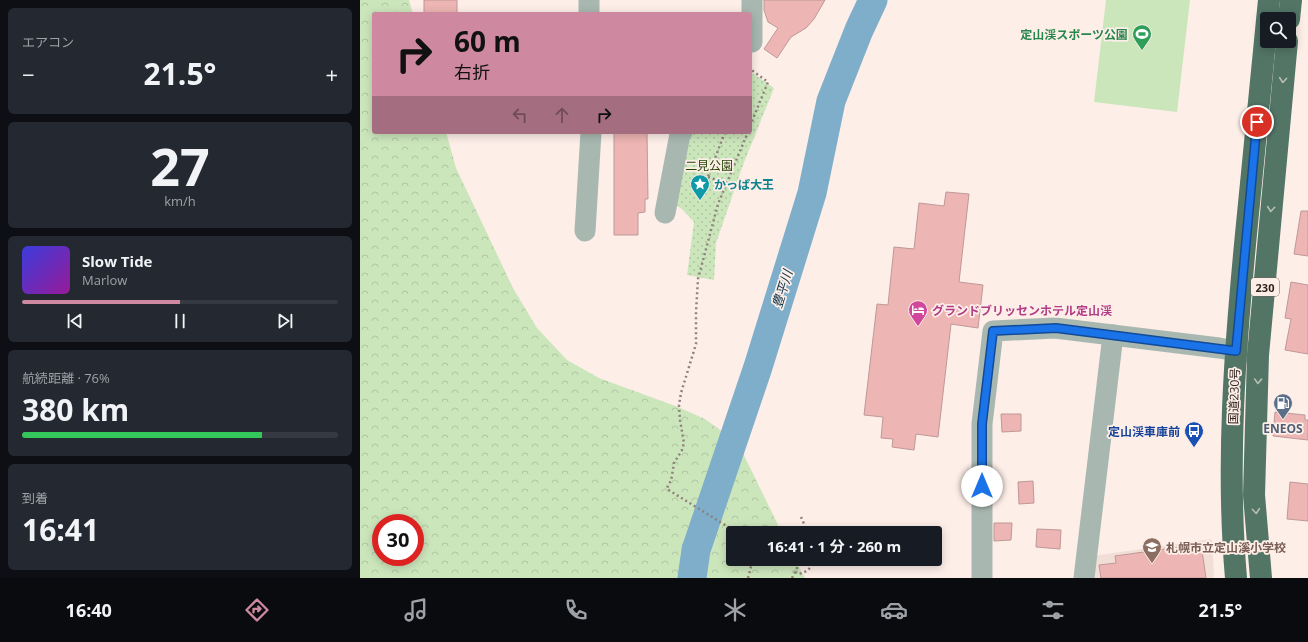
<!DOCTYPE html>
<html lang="ja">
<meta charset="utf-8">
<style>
body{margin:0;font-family:"Open Sans","Noto Sans JP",sans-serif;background:#242831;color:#f1f3f6;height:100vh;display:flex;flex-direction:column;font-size:15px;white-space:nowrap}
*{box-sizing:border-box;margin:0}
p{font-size:13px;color:#9ea1a6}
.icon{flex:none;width:22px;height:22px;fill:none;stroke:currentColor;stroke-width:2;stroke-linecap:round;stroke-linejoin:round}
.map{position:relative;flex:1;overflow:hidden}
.details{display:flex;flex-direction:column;gap:8px;padding:8px;background:#0d0f14;width:360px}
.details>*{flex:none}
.top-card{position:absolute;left:12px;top:12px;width:380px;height:122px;border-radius:4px;box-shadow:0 2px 10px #0003;background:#ce89a0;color:#111;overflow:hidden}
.controls{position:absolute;left:900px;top:12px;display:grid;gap:8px}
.controls a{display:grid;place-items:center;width:36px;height:36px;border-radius:4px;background:#171b24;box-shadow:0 2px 10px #0003;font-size:20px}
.speed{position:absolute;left:12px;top:514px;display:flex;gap:8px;font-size:20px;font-weight:700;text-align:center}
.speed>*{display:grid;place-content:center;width:52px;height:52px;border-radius:50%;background:#171b24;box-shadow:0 2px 10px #0003;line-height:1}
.speed .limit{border:6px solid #d22;background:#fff;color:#111}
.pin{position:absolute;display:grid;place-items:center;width:34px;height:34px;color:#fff;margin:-17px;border:2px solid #fff;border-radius:50%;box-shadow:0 1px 4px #0007}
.me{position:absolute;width:44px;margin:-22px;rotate:0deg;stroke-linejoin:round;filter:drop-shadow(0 0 3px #0008)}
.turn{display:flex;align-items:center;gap:14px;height:84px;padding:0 16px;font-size:18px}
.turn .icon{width:52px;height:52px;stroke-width:2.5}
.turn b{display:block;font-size:28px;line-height:34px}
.lanes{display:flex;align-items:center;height:38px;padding:0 16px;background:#0003;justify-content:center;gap:20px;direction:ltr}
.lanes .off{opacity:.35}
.big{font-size:30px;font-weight:700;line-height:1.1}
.details .widget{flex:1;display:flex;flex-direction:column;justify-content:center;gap:6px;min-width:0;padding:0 14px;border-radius:6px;background:#242831}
.details .dial{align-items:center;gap:0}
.dial b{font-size:52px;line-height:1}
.song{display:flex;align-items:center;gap:12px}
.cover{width:48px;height:48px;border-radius:6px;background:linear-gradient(135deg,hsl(240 70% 55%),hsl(300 70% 35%))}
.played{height:4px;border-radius:2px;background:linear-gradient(90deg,#ce89a0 50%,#363941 50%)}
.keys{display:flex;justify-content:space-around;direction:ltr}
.heat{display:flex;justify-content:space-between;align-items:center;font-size:22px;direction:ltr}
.charge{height:6px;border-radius:3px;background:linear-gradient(90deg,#34c759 76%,#363941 0)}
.trip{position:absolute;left:366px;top:526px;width:216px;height:40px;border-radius:4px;background:#171b24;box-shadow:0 2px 10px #0003;font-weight:700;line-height:40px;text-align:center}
.menu{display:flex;height:64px;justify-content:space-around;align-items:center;background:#090b0e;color:#9ea1a6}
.menu .icon{width:28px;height:28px}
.menu .selected{color:#ce89a0}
.menu b{font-size:18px;color:#f1f3f6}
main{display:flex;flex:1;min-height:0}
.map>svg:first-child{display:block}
</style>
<main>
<section class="details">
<div class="widget"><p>エアコン</p>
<div class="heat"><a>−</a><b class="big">21.5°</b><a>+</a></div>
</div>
<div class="widget dial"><b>27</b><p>km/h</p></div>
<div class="widget">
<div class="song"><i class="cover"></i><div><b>Slow Tide</b><p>Marlow</p></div></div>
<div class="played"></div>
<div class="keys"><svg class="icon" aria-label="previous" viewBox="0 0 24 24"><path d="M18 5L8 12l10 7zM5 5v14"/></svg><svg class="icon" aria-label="pause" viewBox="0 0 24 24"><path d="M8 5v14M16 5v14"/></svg><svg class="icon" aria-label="next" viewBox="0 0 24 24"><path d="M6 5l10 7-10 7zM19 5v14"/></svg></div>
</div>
<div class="widget"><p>航続距離 · 76%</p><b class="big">380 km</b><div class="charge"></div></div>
<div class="widget"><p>到着</p><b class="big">16:41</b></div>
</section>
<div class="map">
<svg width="948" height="578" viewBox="0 0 948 578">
<defs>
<pattern id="forest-crowns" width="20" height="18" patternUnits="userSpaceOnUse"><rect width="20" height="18" fill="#cce6bc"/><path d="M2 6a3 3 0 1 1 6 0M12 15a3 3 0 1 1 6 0" fill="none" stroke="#b0c5a1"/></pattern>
<pattern id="park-dots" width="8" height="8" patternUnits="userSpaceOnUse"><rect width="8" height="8" fill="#cce6bc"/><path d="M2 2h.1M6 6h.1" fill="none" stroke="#b0c5a1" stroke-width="1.8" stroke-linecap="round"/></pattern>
</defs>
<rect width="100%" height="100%" fill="#fdeee8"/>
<path fill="#f1dfd7" d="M852,539L854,578H730L732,556Z"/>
<path fill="url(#forest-crowns)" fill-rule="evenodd" d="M0,0H49L53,14H14V132H86L96,168L153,288L177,328L207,360L239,378L318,407L345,419L378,443L422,533H373V559H435L445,578H0ZM21,523H55V557H21Z"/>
<path fill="url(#park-dots)" d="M390,73H392L414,88L383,165L356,243L354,280L327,275L334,222L323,210L310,200L328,132H390Z"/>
<path fill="#cce6bc" d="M746,0H830L817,112L734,102Z"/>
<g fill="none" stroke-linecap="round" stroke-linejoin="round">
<path stroke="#7faecb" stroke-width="29" d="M332,578L336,550L398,367L452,193L471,101L499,30L513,0"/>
</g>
<g fill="#edb5b3" stroke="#bf9897">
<rect x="64" y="0" width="33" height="14"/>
<path d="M404,0H465L454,19L446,28L431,37L417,58L404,49L418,28L408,22L404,10Z"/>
<path d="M254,133H287L288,199H285V212L278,213V235H254Z"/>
<path d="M586,192L609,194L599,282L623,285L618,328L591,324L578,437L556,434L554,450L532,447L533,439L521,438L523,417L504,415L517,304L528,305L534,247L554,249L559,203L584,206Z"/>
<path d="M941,211H948V256L934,254Z"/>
<path d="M931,282L948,285V354L925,350L931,319L925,318Z"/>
<path d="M915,412L945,415V420H948V440L913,436Z"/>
<path d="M641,414H661V431L642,432Z"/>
<path d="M673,481L674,503L659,504L658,482Z"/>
<path d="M930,482L948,484V521L927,519Z"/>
<path d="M634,523H652L651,540L634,541Z"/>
<path d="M677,529L701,530L700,549L676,547Z"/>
<path d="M841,544L846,578H741L739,565L756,563L755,556Z"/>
</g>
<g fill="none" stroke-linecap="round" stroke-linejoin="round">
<g stroke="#8f817b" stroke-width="2.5" stroke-dasharray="2 3" stroke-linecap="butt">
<path d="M390,126L408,82L390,69L391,59"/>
<path d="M348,177L366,184"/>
<path d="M341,195L365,132"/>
<path d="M441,517L448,533"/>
<path d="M378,533L307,489L308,485L311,481L314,463L322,450L324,443L320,420L319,405L321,393L336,344V312L338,279L358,204L388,132"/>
<path d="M435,572L439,574C449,571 451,568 454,559"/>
<path d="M388,578L393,559"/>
<path d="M432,578L437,568L438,559"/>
</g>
<g stroke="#a8b8b0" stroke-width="21">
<path d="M229,0V14"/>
<path d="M390,42H392V0"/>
<path d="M305,213L320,134L322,132"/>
<path d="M225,231L231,132"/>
<path d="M622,578V424L633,331L695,328L859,348L894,354"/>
<path d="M724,578L753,335"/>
</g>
<g stroke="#527566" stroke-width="22">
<path d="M929,19L931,0"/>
<path d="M876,578C866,464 875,348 886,234C894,156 901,78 909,0"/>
<path d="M901,578L894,495L898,355L927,41"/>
</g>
</g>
<defs><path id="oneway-chevron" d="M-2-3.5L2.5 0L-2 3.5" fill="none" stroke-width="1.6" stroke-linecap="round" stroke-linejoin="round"/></defs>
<g stroke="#b9beb4">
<use href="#oneway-chevron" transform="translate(923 80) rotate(95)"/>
<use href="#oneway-chevron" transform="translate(911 209) rotate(95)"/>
<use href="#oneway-chevron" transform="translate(898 381) rotate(92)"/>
<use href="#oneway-chevron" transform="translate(896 511) rotate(85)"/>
</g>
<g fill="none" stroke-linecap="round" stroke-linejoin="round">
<g stroke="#114b97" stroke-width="10">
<path id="route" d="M622,486V424L633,331L696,328L876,351L897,122"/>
</g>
<use href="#route" stroke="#1a73e8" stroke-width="7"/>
</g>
<defs>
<g id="stadium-pin" transform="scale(1)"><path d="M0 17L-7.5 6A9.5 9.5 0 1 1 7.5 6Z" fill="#2e9e5b" stroke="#fdeee8"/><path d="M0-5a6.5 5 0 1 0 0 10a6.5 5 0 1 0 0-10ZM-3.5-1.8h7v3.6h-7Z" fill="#fff"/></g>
<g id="sight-pin" transform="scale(1)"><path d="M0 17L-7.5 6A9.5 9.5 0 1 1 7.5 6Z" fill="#0f9aa8" stroke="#fdeee8"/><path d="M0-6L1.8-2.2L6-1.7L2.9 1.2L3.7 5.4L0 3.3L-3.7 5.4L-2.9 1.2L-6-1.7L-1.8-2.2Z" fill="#fff"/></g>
<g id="hotel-pin" transform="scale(1)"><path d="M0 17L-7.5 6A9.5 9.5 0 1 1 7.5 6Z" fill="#d1479c" stroke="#fdeee8"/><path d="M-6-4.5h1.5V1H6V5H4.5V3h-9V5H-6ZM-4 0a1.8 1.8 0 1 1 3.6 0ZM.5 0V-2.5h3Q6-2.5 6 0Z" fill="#fff"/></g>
<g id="fuel-pin" transform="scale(1)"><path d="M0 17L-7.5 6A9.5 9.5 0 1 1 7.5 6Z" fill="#5c6f8a" stroke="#fdeee8"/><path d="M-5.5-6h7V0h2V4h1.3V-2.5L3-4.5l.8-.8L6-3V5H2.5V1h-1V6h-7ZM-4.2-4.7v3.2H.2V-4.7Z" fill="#fff"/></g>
<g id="bus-pin" transform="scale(1)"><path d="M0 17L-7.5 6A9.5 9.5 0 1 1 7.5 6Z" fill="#1a4fb4" stroke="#fdeee8"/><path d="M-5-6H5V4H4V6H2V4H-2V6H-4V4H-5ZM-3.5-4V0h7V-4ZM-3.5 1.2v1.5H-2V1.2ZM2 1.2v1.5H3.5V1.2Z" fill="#fff"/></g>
<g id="school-pin" transform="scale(1)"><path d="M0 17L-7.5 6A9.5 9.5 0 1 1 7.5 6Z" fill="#8d6e63" stroke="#fdeee8"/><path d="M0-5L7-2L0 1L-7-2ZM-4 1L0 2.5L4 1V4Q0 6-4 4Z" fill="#fff"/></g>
</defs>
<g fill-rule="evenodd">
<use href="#stadium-pin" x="782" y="34"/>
<use href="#sight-pin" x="340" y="184"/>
<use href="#hotel-pin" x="558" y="310"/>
<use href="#fuel-pin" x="923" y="403"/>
<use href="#bus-pin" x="834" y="431"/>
<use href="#school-pin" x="792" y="547"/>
</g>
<g text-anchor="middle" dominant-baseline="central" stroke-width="3.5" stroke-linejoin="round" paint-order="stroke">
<rect fill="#fdeee8" stroke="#6e615b" stroke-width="1" x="891" y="278" width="28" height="18" rx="3"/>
<g font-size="11" font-weight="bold" fill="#31241e">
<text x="905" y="287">230</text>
</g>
<g font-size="12" font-weight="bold" fill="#27864d" stroke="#fdeee8" text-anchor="end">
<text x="768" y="34">定山渓スポーツ公園</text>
</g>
<g font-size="12" fill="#234302" stroke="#fdeee8">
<text x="349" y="165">二見公園</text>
</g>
<g font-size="12" font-weight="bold" fill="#0d838f" stroke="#fdeee8" text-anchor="start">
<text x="354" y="184">かっぱ大王</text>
</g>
<g font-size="12" font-weight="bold" fill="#b23c85" stroke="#fdeee8" text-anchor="start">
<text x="572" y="310">グランドブリッセンホテル定山渓</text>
</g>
<g font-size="12" fill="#31241e" stroke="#fdeee8">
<text transform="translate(874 396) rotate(-88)">国道230号</text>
</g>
<g font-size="12" font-weight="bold" fill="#4e5e75" stroke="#fdeee8">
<text x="923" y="428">ENEOS</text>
</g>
<g font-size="12" font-weight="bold" fill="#164399" stroke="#fdeee8" text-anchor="end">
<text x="820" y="431">定山渓車庫前</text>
</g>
<g font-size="12" font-weight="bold" fill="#785e54" stroke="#fdeee8" text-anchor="start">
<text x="806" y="547">札幌市立定山溪小学校</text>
</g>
<g font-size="13" font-style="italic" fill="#063045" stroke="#fdeee8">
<text transform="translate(422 289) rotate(-73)">豊平川</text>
</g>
</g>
</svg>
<div class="controls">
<a><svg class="icon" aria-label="search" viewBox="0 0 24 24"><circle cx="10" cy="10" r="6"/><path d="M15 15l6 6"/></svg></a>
</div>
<div class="speed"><div class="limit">30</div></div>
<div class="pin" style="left:897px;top:122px;background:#d93025"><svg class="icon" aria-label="arrive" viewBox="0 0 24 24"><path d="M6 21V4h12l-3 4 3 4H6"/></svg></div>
<svg class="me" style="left:622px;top:486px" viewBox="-20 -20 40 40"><circle r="19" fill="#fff"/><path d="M0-13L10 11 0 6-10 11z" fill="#1a73e8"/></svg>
<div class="trip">16:41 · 1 分 · 260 m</div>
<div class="top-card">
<div class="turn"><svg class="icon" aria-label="right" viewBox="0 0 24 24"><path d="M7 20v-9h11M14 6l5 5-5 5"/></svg><div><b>60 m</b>右折</div></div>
<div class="lanes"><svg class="icon off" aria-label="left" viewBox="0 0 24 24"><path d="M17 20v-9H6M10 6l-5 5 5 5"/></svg><svg class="icon off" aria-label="ahead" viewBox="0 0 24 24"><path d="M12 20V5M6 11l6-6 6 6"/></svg><svg class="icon" aria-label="right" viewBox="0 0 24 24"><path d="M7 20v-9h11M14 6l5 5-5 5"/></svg></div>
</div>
</div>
</main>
<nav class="menu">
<b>16:40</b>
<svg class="icon selected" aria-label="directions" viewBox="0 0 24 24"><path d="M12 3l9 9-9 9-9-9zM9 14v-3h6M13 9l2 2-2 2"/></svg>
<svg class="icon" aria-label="music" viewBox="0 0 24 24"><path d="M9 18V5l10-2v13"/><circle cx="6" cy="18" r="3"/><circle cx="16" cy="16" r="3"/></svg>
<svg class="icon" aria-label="phone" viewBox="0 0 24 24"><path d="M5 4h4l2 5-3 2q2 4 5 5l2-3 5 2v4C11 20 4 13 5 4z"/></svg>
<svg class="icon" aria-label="climate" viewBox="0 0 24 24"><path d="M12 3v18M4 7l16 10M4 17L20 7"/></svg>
<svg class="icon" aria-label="car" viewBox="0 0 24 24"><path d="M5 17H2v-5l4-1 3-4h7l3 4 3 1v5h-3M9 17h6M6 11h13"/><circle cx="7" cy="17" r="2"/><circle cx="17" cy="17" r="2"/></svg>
<svg class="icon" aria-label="filters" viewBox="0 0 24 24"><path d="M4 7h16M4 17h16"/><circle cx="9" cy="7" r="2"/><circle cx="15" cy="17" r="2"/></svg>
<b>21.5°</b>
</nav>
